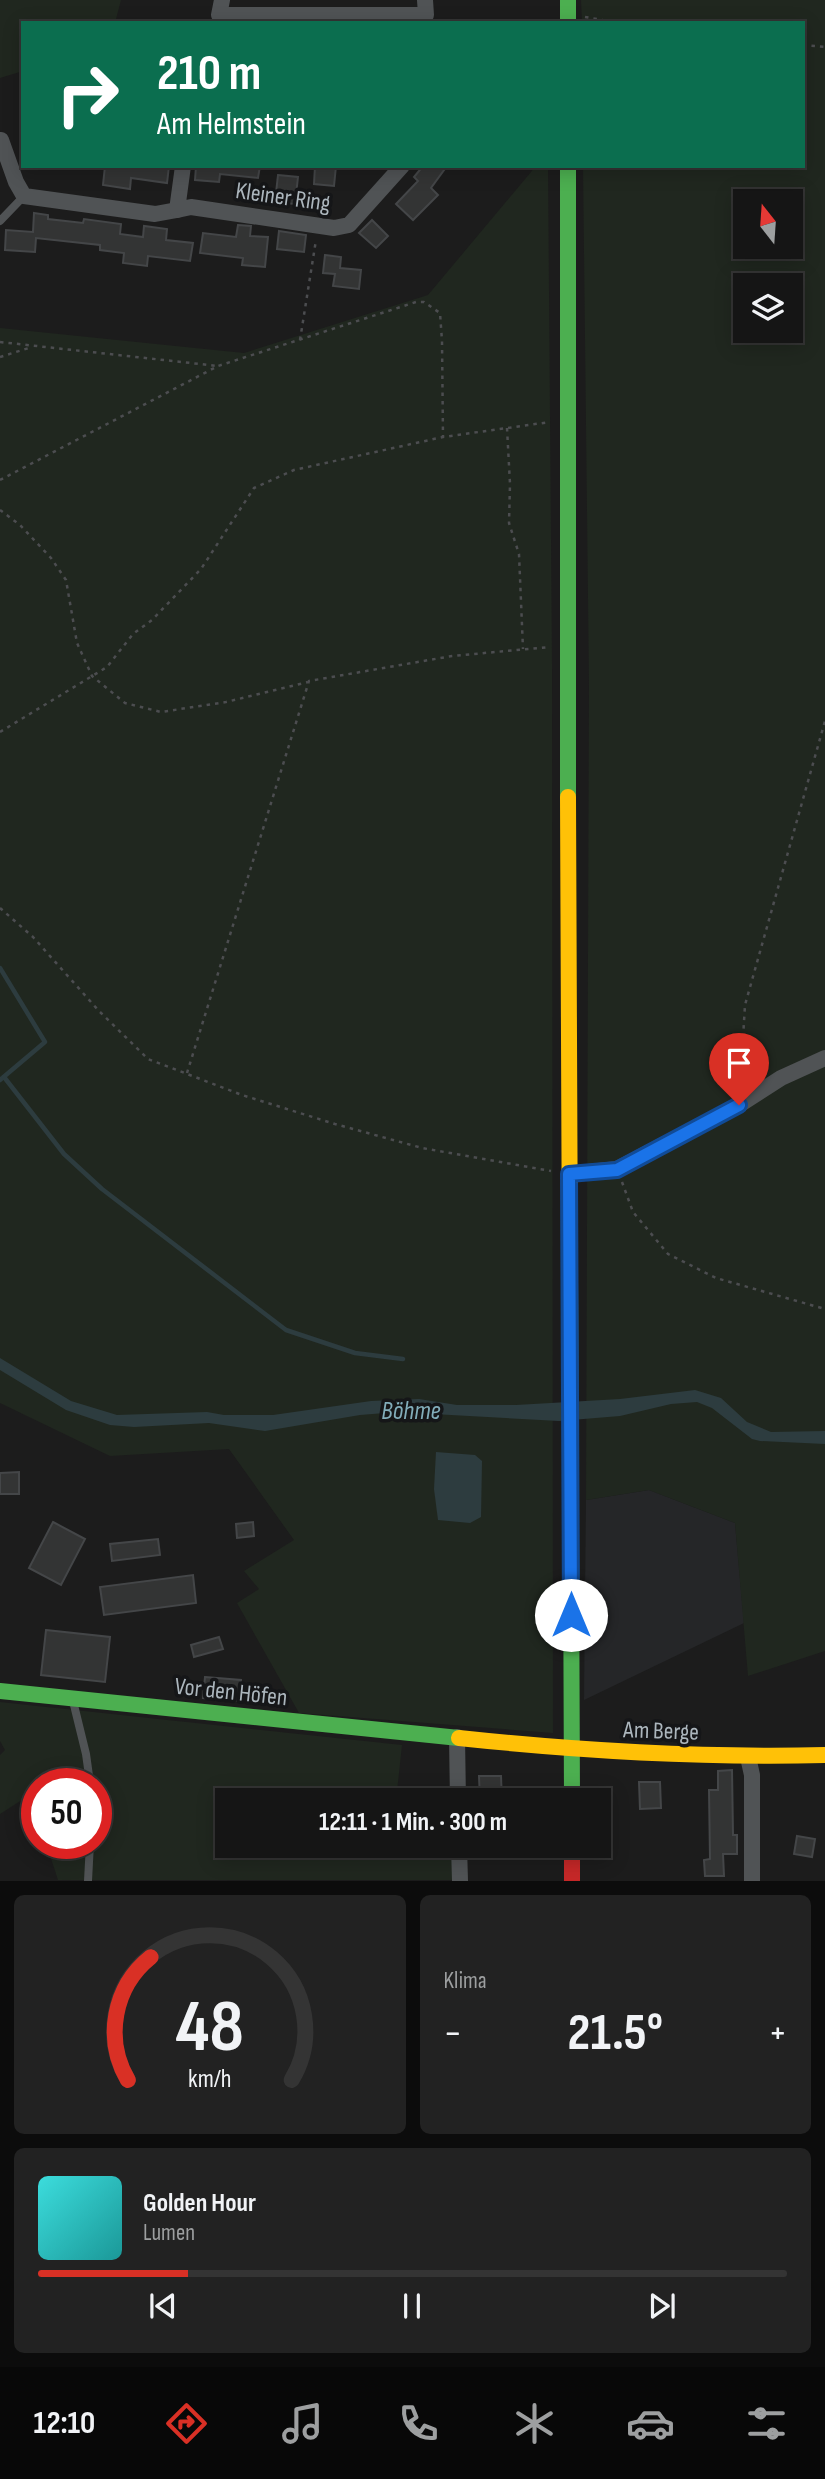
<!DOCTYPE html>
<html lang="de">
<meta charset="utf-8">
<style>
body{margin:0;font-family:"Sofia Sans Condensed",sans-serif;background:#222;color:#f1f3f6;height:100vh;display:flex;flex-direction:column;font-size:26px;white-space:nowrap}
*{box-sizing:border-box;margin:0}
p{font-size:23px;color:#9d9fa0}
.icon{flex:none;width:38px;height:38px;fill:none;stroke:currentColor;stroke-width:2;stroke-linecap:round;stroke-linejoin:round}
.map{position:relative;height:1881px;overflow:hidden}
.sheet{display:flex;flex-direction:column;gap:14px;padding:14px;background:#0c0c0c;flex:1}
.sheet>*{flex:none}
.guide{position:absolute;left:21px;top:21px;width:784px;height:147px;border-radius:0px;box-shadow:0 4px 18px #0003,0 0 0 2px #343434;background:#0b6e4f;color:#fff;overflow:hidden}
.needle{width:46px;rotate:343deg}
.controls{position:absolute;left:733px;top:189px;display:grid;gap:14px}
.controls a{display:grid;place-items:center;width:70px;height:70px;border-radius:0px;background:#151515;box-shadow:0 4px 18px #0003,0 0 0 2px #343434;font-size:35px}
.speed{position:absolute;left:21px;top:1768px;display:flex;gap:14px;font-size:35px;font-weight:700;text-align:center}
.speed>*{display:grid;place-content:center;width:91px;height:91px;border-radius:50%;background:#151515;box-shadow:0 4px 18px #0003,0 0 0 2px #343434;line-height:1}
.speed .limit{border:10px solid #d22;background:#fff;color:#111}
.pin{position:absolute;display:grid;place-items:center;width:60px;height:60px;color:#fff;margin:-72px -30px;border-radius:50% 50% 50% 0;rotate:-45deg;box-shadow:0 0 7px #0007}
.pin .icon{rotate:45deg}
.me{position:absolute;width:77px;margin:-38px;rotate:0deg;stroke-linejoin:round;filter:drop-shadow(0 0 5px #0008)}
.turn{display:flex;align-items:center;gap:24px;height:147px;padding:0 21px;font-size:32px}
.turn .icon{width:91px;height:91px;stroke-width:2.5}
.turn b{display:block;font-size:49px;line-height:60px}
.big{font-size:52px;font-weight:700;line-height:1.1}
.sheet .card{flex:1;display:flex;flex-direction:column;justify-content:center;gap:10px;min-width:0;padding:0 24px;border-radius:10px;background:#222}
.sheet .dial{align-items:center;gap:0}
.dial svg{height:182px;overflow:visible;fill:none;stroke:#343434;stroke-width:7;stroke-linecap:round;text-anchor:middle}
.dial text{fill:#f1f3f6;stroke:none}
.song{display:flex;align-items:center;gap:21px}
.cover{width:84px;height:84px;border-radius:10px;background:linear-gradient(135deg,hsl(180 70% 55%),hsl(180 70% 35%))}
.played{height:7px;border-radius:4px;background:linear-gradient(90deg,#d93025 20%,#343434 20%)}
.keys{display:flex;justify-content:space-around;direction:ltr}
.heat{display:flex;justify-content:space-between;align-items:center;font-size:38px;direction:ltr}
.sheet .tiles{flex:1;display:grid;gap:14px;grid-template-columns:1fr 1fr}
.card:last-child{grid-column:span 2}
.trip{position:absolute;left:215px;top:1788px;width:396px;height:70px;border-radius:0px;background:#151515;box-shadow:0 4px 18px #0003,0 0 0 2px #343434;font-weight:700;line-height:70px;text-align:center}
.dock{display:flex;height:112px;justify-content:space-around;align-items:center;background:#080808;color:#9d9fa0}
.dock .icon{width:49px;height:49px}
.dock .current{color:#d93025}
.dock b{font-size:32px;color:#f1f3f6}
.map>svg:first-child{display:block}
</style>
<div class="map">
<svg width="825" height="1881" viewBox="0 0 825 1881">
<rect width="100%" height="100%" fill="#1c1c1c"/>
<path fill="#252628" d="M649,1490L735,1523L744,1623L584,1700L586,1500Z"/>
<g fill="#20271f" fill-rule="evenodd">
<path d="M0,0H121L115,23H23V71L0,78Z"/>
<path d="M581,0H825V1651L748,1676L735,1523L649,1490L586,1500L589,684L583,166H803V23H582ZM746,201H791V247H746ZM746,285H791V331H746Z"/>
<path d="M536,166H548L552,664L553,1733L299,1713L237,1603L259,1589L244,1571L294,1540L229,1449L110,1456L0,1403V328L244,353L428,295Z"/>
<path d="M0,1702L402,1745L396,1801H228V1846H461L463,1880H58L46,1843H96V1783H37V1817L28,1796L0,1814V1755L5,1750L0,1741Z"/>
</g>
<g fill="#2d3c3f">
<path d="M0,1358L71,1401L117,1415L207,1412L224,1415H273L371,1401L419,1399L457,1405H516L620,1399L695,1390L721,1398L747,1422L771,1432L825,1431V1444L760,1441L752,1439L712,1408L697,1402L671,1404L620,1416L559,1421L397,1412L360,1415L265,1431L209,1423L134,1427L110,1425L66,1410L0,1370Z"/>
<path d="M436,1452L475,1455L482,1461L481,1517L470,1523L438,1520L434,1489Z"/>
</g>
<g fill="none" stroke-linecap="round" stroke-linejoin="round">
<g stroke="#2d3c3f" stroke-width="4.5">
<path d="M0,968L45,1042L0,1080"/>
<path d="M4,1077L64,1154L102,1189L286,1330L355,1353L403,1359"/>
</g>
</g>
<g fill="#333434" stroke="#444648" stroke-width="2">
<path d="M105,166L150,169L151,166H169L167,183L131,178L130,189L103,185Z"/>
<path d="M196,166H260L258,178L220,174L219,182L195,180Z"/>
<path d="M315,166H336L334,186L314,184Z"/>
<path d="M423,166H447L431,188L438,195L413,220L396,204L418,181L414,177Z"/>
<path d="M278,175L298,177L295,204L275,202Z"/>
<path d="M34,213L48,215V219L83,223L84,219L121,224L120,234L143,237L144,226L167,229L166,240L193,243L190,261L148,256L147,266L123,263L124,253L100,250V245L36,238L35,252L5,250L6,230L33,232Z"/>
<path d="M372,220L388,236L376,248L359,233Z"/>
<path d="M238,225L251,226L250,236L268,237L265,267L242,265L243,258L200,253L203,233L236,237Z"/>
<path d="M279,231L306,235L304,252L277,249Z"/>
<path d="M325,255L341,257L340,268L361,270L359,289L333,286L335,274L323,273Z"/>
<path d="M19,1472V1494H0V1473Z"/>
<path d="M53,1522L85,1539L61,1585L29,1568Z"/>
<path d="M253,1522L254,1536L237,1538L236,1524Z"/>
<path d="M158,1539L160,1555L112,1561L110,1544Z"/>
<path d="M193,1575L196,1603L104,1615L100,1587Z"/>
<path d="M46,1630L110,1637L105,1682L41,1675Z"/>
<path d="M219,1637L223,1649L194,1657L191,1645Z"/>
<path d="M205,1677L241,1680L239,1701L203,1698Z"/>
<path d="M732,1770L733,1835H737V1854H723L724,1876H705L704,1860L710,1859L709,1790H718V1771Z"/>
<path d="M479,1776H501L502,1801H480Z"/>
<path d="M639,1782H660L661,1808L640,1809Z"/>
<path d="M797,1836L815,1839L812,1857L794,1854Z"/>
</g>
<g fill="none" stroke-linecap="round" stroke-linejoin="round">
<g stroke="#4c4d50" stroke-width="2.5" stroke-dasharray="3.5 5" stroke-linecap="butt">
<path d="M585,17L620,23"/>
<path d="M803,45L825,47"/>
<path d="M300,340L316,240"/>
<path d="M0,342L218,366"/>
<path d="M0,357L32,347"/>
<path d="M507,428L510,484L509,523L519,554L523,649"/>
<path d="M0,480L218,366L416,302H424L440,313L442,341L443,437"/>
<path d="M0,510L20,525L51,558L66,580L77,643L92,676L125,703L161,712L226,702L308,682"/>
<path d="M0,732L107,667L133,634L152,620L201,569L254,488L294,470L443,437L550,422"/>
<path d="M0,908L33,937L99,1011L148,1059L242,1095L335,1124L422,1148L551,1171"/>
<path d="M187,1073L309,681L452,656L550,647"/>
<path d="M740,1088L745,1005L825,721"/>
<path d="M622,1182L633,1212L668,1254L716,1278L825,1309"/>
</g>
<g stroke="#505355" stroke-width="8">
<path d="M0,221L24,196"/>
<path d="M73,1701L86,1754L90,1783"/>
<path d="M88,1881L90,1843"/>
</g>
<g stroke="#505355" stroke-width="16">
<path d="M222,0L219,15H426L425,0"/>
<path d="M1,140L16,182L24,196L155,214L177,210"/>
<path d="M183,166L177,210L191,207L334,228L349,225L402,166"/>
<path d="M569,1174L617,1169L739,1105L781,1078L825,1058"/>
<path d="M457,1737L458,1801"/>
<path d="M748,1757L752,1775V1881"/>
<path d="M459,1846L460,1881"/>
</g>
<g stroke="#4caf50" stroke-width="16">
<path d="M568,0V23"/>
<path d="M568,797V166"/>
<path d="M570,1279L572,1801"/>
<path d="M0,1691L459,1738"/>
</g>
<g stroke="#ffc107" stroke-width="16">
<path d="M568,797L570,1279"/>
<path d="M459,1738C581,1751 702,1758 825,1755"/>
</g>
<path stroke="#c62828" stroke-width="16" d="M572,1846V1881"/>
</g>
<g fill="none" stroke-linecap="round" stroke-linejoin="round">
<g stroke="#114b97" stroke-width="18">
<path id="route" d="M571,1615L569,1174L617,1170L739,1105"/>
</g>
<use href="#route" stroke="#1a73e8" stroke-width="12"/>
</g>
<g text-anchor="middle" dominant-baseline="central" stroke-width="7" stroke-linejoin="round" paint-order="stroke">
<g font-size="24" fill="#acb6bd" stroke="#151618">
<text transform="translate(283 197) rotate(8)">Kleiner Ring</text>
<text transform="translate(231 1692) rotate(6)">Vor den Höfen</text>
<text transform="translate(661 1731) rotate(2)">Am Berge</text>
</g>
<g font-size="26" font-style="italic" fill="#82adba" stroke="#151618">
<text x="411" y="1411">Böhme</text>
</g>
</g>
</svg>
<div class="controls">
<a><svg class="needle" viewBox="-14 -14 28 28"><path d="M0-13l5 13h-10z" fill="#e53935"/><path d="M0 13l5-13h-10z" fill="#9d9fa0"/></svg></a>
<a><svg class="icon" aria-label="layers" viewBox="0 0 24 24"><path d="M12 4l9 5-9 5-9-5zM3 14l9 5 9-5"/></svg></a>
</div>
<div class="speed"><div class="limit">50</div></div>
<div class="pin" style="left:739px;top:1105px;background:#d93025"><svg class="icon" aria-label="arrive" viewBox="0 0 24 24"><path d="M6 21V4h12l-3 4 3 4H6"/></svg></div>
<svg class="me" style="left:571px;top:1615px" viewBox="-20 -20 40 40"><circle r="19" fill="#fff"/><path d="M0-13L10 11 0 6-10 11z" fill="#1a73e8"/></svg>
<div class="trip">12:11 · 1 Min. · 300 m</div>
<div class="guide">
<div class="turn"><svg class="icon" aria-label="right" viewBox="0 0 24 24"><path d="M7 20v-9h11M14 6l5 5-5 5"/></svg><div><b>210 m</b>Am Helmstein</div></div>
</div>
</div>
<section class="sheet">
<div class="tiles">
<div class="card dial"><svg viewBox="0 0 100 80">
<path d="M14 69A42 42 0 1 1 86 69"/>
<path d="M14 69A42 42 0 0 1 24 15" stroke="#d93025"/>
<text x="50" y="56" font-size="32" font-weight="700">48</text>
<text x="50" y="72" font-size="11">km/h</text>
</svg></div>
<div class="card"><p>Klima</p>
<div class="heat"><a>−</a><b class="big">21.5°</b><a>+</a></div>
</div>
<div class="card">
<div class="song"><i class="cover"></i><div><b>Golden Hour</b><p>Lumen</p></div></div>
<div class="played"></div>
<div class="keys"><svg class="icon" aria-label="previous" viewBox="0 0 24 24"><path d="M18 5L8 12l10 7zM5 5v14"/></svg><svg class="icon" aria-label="pause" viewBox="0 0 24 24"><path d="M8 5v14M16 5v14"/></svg><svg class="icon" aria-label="next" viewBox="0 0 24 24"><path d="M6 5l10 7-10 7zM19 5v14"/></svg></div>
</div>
</div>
</section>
<nav class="dock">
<b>12:10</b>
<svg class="icon current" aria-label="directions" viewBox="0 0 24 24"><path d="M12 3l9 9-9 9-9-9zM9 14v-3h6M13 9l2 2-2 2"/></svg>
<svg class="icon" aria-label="music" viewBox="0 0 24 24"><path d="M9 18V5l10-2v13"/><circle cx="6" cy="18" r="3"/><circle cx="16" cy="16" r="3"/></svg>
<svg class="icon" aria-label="phone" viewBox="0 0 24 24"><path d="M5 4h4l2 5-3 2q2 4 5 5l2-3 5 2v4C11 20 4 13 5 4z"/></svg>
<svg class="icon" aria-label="climate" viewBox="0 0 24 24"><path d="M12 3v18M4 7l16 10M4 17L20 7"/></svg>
<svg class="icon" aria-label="car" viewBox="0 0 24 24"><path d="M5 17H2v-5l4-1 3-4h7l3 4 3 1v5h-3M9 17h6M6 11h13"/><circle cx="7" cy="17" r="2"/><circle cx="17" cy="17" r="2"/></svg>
<svg class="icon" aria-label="filters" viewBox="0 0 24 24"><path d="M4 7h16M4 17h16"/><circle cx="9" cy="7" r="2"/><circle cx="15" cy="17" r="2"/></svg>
</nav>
